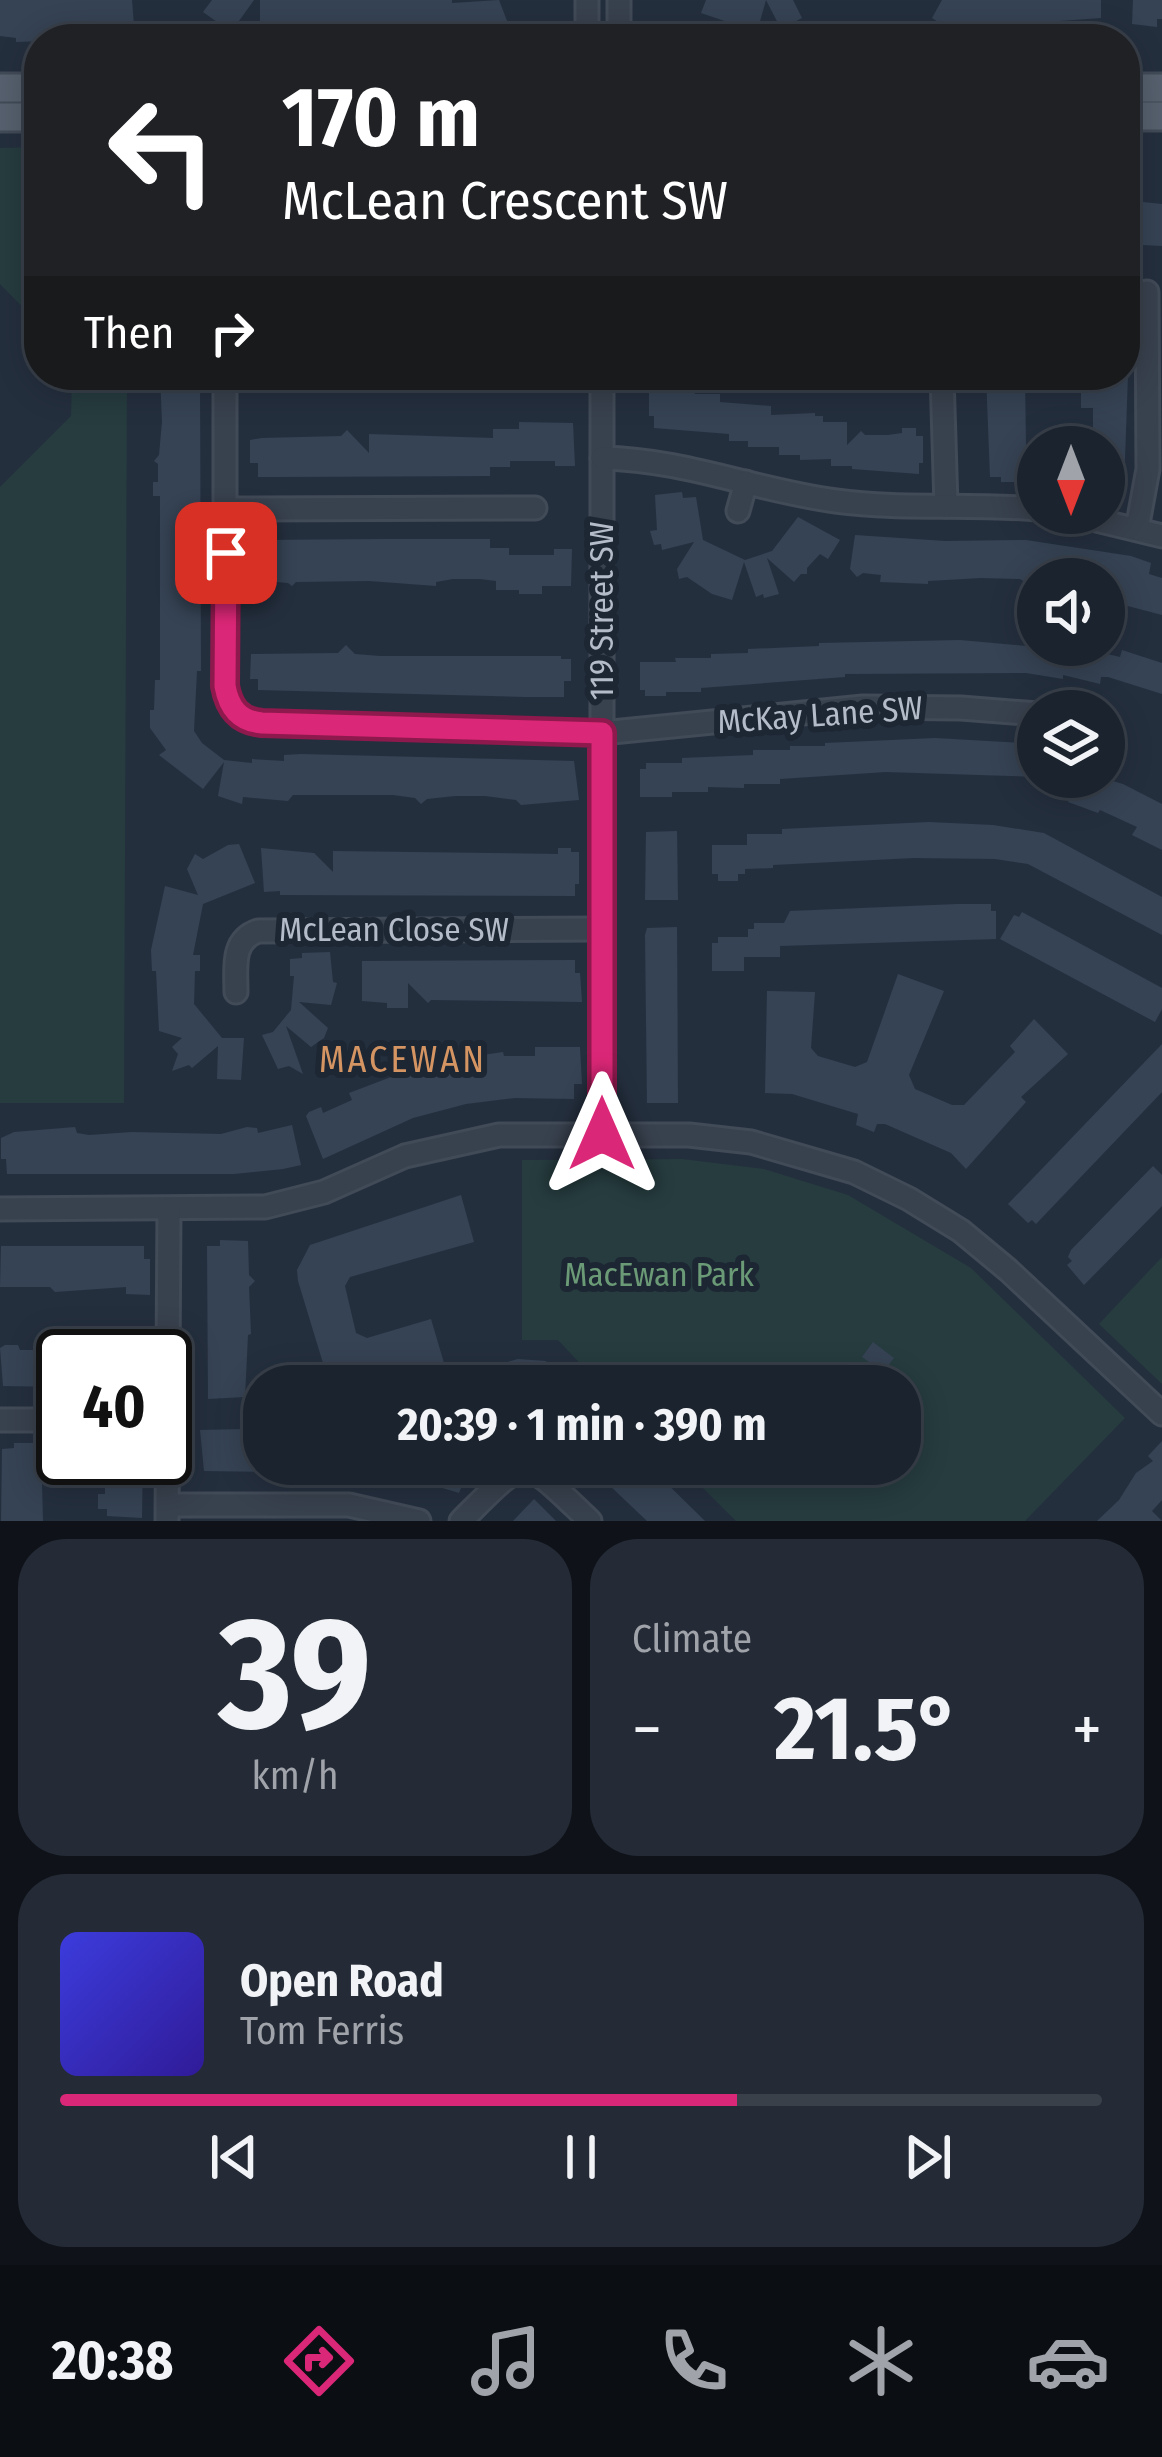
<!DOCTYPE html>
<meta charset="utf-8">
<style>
body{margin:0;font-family:"Fira Sans Condensed",sans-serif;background:#242b36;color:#f1f3f6;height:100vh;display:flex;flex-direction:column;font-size:45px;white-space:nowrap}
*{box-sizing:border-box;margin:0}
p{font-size:39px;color:#a0a4aa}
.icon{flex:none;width:66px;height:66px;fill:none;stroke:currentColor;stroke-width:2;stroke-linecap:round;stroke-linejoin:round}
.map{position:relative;height:1521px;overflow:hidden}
.panel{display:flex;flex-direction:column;gap:18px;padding:18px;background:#0f1319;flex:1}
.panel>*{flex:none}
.banner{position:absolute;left:24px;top:24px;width:1116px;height:366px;border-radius:48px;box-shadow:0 6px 30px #0003,0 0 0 3px #39404a;background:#202124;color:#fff;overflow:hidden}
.needle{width:78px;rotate:180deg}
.fabs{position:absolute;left:1017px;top:426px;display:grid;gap:24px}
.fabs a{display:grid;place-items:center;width:108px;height:108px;border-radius:50%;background:#1b232e;box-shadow:0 6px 30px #0003,0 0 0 3px #39404a;font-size:60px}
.speed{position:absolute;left:36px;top:1329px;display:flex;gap:24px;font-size:60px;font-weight:700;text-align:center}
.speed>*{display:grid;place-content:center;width:156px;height:156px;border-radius:50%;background:#1b232e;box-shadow:0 6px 30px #0003,0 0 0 3px #39404a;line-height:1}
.speed .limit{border:6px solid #111;border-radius:18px;background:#fff;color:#111}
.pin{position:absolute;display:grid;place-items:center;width:102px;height:102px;color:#fff;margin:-51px;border-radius:24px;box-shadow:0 6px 18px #0006}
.me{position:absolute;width:132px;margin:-66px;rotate:0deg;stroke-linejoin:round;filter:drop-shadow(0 0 9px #0008)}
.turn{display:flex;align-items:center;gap:42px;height:252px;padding:0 60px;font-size:54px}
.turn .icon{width:156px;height:156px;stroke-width:2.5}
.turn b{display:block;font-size:84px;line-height:102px}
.then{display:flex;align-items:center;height:114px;padding:0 60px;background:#0003;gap:24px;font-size:45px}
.big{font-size:90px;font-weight:700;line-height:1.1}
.panel .card{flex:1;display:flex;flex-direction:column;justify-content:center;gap:18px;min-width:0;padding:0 42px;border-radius:48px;background:#242b36}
.panel .dial{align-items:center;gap:0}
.dial b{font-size:156px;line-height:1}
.song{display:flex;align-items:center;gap:36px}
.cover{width:144px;height:144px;border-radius:18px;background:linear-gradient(135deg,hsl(240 70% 55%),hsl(250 70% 35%))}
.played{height:12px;border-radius:6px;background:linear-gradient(90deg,#db2777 65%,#39404a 65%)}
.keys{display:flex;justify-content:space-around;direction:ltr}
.heat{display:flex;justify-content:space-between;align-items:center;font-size:66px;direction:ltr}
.panel .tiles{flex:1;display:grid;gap:18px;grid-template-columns:1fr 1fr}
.card:last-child{grid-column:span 2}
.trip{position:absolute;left:243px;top:1365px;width:678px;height:120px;border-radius:48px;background:#1b232e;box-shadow:0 6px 30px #0003,0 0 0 3px #39404a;font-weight:700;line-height:120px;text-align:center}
.menu{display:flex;height:192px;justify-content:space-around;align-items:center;background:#0b0e12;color:#a0a4aa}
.menu .icon{width:84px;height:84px}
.menu .current{color:#db2777}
.menu b{font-size:54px;color:#f1f3f6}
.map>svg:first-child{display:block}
</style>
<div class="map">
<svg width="1162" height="1521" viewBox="0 0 1162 1521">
<rect width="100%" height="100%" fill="#242f3e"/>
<g fill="#263c3f">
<path d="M39,147V324L0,284V148Z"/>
<path d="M72,375H127L124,1103H0V487L71,416Z"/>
<path d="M682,1159L764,1169L848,1195L971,1268L1125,1418L1025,1521H736L679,1464H900V1386H601L558,1340H522V1160Z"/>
<path d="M1162,1257V1384L1099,1324Z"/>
</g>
<g fill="#364354">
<path d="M0,0H132L135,38L16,42V38L0,36Z"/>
<path d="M212,0H254L231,32L203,12Z"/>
<path d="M260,0H452V3L499,0L509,26L476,39L475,36H427V23L330,21L295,23L294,37L289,39L260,38Z"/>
<path d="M706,0H793L802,18L781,29L766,0L757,32L701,13Z"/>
<path d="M942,0H1101V18L992,26L957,22L952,31L932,18Z"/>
<path d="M1133,0H1162V19H1157V27L1132,24Z"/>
<path d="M1143,202L1162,204V246L1142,245L1125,258V220L1138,240Z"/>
<path d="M160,375H200L201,671H197L194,731L202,743L224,760L252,763V759L284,761V755L301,754L574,761L579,800L521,805L516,800L485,796H455L427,799L421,804L415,798L393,795H293L288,801L243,797L242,804L218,796L224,762L203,789L159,755L166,750L150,728V710H154L155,680H160V496H153V482H158V464L154,461L159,455L162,422Z"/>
<path d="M986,375H1025L1026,446H1030V460H1036V475H1029V482H1001V477H990Z"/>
<path d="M1081,375H1128L1124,487L1104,485V447H1093V408H1081Z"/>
<path d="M656,380H671V386H693L695,394H720V402L771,406V415L815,413V416H823V422H847V445L861,431L865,435H888L902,433V428H916V436H923V463H919V474L852,469V466H831V459L800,460V455H779V447H748V441H729V434L654,428V416H649V384Z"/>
<path d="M519,422L573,423L575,466H555V461H510V467H490V476L279,477H258V463H250V440L262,438L341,436L347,430L369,453V434L493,438V429H519Z"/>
<path d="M682,492L683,498L696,497L703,540L745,560L772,551L798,517L840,540L828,559L820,554L807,568V574H801L794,582L767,558L779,594L764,598L763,594L756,597L744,562L732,600L712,594L687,577L679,579L677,569L694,542L662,550L661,544L654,545L650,531L657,530L655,495Z"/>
<path d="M855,535L945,541L1026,540L1131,556L1151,563L1149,574L1162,578V615L1124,605L1126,597L1104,592V579H1038V590L1020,579L981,578L928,581V584L880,582L881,575L863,573L857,577L850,569Z"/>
<path d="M384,539H490V548H509V555H554V549H572L571,586H542V594H519V590H496V581L480,579H453L436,582V586L369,581L296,582L292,586L288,583L250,580V558H257V540Z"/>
<path d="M960,640L1082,651L1083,648L1120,657L1122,650L1162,663V694L1108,677H1101L1100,684L1063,675V679L1026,673L845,674V677L701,688V692H666V696H645V690H640V662H676L675,658H711V654L748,653V649L819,646V643Z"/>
<path d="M346,645L355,654L380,656H561V659H571V681H564V697H525L258,690V679H250L251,654L338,653Z"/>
<path d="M935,738L1038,744V777L886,772L780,779V784H744V788L708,787V792H672V797H640V769H646V763H682V758L753,755V750H790V746H825V743Z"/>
<path d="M1077,777H1099L1123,784L1162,804V850L1132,835L1137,827L1100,810L1098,813L1068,802Z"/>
<path d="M929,822L993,825L1044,833L1162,897V935L1028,864L995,859L914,858L773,865V868L745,869V874H738V881H718V874H712V845H747V834H782V829Z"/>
<path d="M677,831L678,900H645L646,832Z"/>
<path d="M239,844L255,883L203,904L193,955H200V971H195L194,1004L222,1038H244L241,1080L217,1079L218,1046L192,1068L189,1065L172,1071L178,1054L172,1047L182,1038L159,1031L156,971H152L151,950L165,886L198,895L187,869L195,854L203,859L228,845Z"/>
<path d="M261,848L314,853L333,872V851L558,854V848H571V852H579V884H575V896L280,895V891L264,892Z"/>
<path d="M957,904H991V911H996V939L780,946V957H744V971H712V943H718V937H748V929H754V923H784L790,911Z"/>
<path d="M1022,912L1162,988V1009L1155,1022L1000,939L1014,915L1019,917Z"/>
<path d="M677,927L678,1103H647L645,935L647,928Z"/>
<path d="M330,952L333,982L337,983L331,1005L299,1002L328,1028L324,1038L311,1047L286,1026L303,1074L289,1066L278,1069L262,1035L273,1032L291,1010L294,976H290V959L302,958V953Z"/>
<path d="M575,960V973H580L582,1002L431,1000L428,1003L408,983V1008H387V1003L362,1001V961Z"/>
<path d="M898,974L944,991L909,1075L915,1089L952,1105H964L1015,1052L1010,1046L1034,1019L1068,1054L1021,1097L1026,1102L966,1169L951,1153L885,1124H877L874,1132L856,1125L858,1114L792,1094L765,1093L767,991L815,992L811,1048L818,1056L855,1067L867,1062Z"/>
<path d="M1162,1044V1092L1036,1224L1032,1220L1028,1223L1008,1204Z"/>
<path d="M535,1047H580L582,1084H574V1099L515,1098L466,1104L413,1118L323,1159L306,1116L309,1112L321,1107L323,1113L352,1100L349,1093L428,1063L503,1052L504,1056H535Z"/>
<path d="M292,1125L301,1165L283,1169L234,1174H7L6,1159H1V1138L14,1132L75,1127L77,1133L89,1135L132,1132L221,1134L247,1127L257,1128L258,1133Z"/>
<path d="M1153,1166L1162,1175V1206L1084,1285L1067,1265L1072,1261L1068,1257L1071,1250Z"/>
<path d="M461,1195L474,1242L350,1277L345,1286L356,1333L367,1338L431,1319L444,1363L442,1367L375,1386H330L298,1281L297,1270L310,1245Z"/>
<path d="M220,1240L248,1241L249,1275L255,1281L249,1287L251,1334L248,1335L245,1397L208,1399L207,1246H220Z"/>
<path d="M1,1246H144V1259H150V1295L126,1294V1287L55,1292L50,1287H0Z"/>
<rect x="101" y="1342" width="49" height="14"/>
<path d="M873,1342L894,1358L883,1372L862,1357Z"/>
<path d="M5,1345H18L20,1350H36V1353H63V1387L3,1386L0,1348Z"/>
<path d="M518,1359L546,1361V1368L573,1386H490L485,1368Z"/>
<path d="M245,1429V1433H264V1472L204,1471L200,1430Z"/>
<path d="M1162,1441V1500L1152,1511L1162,1521H1097L1119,1500L1136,1473L1153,1461L1148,1456Z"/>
<path d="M14,1443H50L48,1483H42L43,1521H1L2,1449L14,1448Z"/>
<path d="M105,1458H143L142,1518L107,1516V1509H98V1494H105Z"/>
<path d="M363,1464H478L472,1479L470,1483L464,1481L459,1493L416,1480L363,1471Z"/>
<path d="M587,1464H647L705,1521H647Z"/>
<path d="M534,1499L556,1521H513Z"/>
</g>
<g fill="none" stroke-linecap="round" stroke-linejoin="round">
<g stroke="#414a57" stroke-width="27">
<g id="minor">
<path d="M587,0V39"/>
<path d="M619,0V39"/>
<path d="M225,375V686L231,706L251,722L602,733L863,707L961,708L1038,714"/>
<path d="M602,375V1134"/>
<path d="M942,375L946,506"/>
<path d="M602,458C688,460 753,490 836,501C903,510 971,503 1038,509"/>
<path d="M226,509L535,508"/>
<path d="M738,511L746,482"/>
<path d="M1067,513L1162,536"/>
<path d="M1137,529L1148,469L1147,292"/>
<path d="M1104,732L1112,735"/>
<path d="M236,992C236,968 231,940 258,931L602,929"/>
<path d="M0,1209L265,1207L324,1192L405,1156L499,1135H689L751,1142L854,1172L909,1199L961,1231L1008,1270L1162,1414"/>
<path d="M0,1420H63"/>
<path d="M168,1505H349L419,1521"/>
<path d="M167,1521L169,1209"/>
<path d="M461,1521C530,1453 519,1454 590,1521"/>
</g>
</g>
<g stroke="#414a57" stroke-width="33">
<g id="major">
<path d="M0,88H39"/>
<path d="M1125,88H1162"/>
<path d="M1125,116H1162"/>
<path d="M0,117H39"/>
</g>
</g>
<use href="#minor" stroke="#38414e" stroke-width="21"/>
<use href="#major" stroke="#56606e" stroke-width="27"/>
</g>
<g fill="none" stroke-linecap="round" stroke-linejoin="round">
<g stroke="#8e194d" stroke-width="30">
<path id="route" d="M226,553L225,686C229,708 239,721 262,723L602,733V1134"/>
</g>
<use href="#route" stroke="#db2777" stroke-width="21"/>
</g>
<g text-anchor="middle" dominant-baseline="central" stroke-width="12" stroke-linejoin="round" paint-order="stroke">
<g font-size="33" fill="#b4bcc9" stroke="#1d2633">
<text transform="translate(602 611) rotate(-90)">119 Street SW</text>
<text transform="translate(820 715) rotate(-4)">McKay Lane SW</text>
<text x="394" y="930">McLean Close SW</text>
</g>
<g font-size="33" fill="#6b9a76" stroke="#1d2633">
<text x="659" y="1275">MacEwan Park</text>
</g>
<g font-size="36" letter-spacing="3" fill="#d59563" stroke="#1d2633">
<text x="403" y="1060">MACEWAN</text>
</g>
</g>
</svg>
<div class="fabs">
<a><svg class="needle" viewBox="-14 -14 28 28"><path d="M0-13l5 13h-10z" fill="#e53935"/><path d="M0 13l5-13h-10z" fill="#a0a4aa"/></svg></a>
<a><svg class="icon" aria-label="sound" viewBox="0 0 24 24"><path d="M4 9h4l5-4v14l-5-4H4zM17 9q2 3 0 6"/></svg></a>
<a><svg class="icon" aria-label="layers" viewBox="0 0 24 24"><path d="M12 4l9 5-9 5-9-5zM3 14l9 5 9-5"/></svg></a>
</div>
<div class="speed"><div class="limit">40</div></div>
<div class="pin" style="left:226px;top:553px;background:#d93025"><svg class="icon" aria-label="arrive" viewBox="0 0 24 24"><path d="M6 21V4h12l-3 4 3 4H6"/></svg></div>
<svg class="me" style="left:602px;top:1134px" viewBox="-20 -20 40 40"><path d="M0-17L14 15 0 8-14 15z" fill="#db2777" stroke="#fff" stroke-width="4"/></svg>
<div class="trip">20:39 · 1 min · 390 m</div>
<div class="banner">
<div class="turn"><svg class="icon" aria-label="left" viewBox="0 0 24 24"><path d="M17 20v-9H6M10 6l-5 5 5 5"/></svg><div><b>170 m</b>McLean Crescent SW</div></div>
<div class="then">Then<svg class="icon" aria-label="right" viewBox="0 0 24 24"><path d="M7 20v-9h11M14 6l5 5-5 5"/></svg></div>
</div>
</div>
<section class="panel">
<div class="tiles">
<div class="card dial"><b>39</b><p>km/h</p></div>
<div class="card"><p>Climate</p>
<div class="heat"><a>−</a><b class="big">21.5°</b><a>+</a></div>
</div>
<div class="card">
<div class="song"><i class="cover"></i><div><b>Open Road</b><p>Tom Ferris</p></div></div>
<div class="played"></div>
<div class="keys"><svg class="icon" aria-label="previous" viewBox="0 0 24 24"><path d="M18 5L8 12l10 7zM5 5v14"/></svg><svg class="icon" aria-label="pause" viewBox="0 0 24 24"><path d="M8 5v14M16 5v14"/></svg><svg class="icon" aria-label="next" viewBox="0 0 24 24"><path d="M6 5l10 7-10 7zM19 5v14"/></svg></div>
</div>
</div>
</section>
<nav class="menu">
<b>20:38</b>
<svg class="icon current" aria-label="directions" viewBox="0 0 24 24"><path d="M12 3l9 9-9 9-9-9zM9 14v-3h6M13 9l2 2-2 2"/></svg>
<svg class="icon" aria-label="music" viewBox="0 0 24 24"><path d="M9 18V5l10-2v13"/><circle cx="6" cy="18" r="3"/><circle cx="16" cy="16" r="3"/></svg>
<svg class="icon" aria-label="phone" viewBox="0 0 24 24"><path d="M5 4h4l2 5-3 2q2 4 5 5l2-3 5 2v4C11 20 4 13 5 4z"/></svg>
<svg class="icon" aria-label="climate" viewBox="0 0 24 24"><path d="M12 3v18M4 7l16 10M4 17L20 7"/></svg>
<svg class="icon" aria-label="car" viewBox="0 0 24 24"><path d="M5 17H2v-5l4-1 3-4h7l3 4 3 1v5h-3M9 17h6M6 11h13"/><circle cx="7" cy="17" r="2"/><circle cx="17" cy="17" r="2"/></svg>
</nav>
